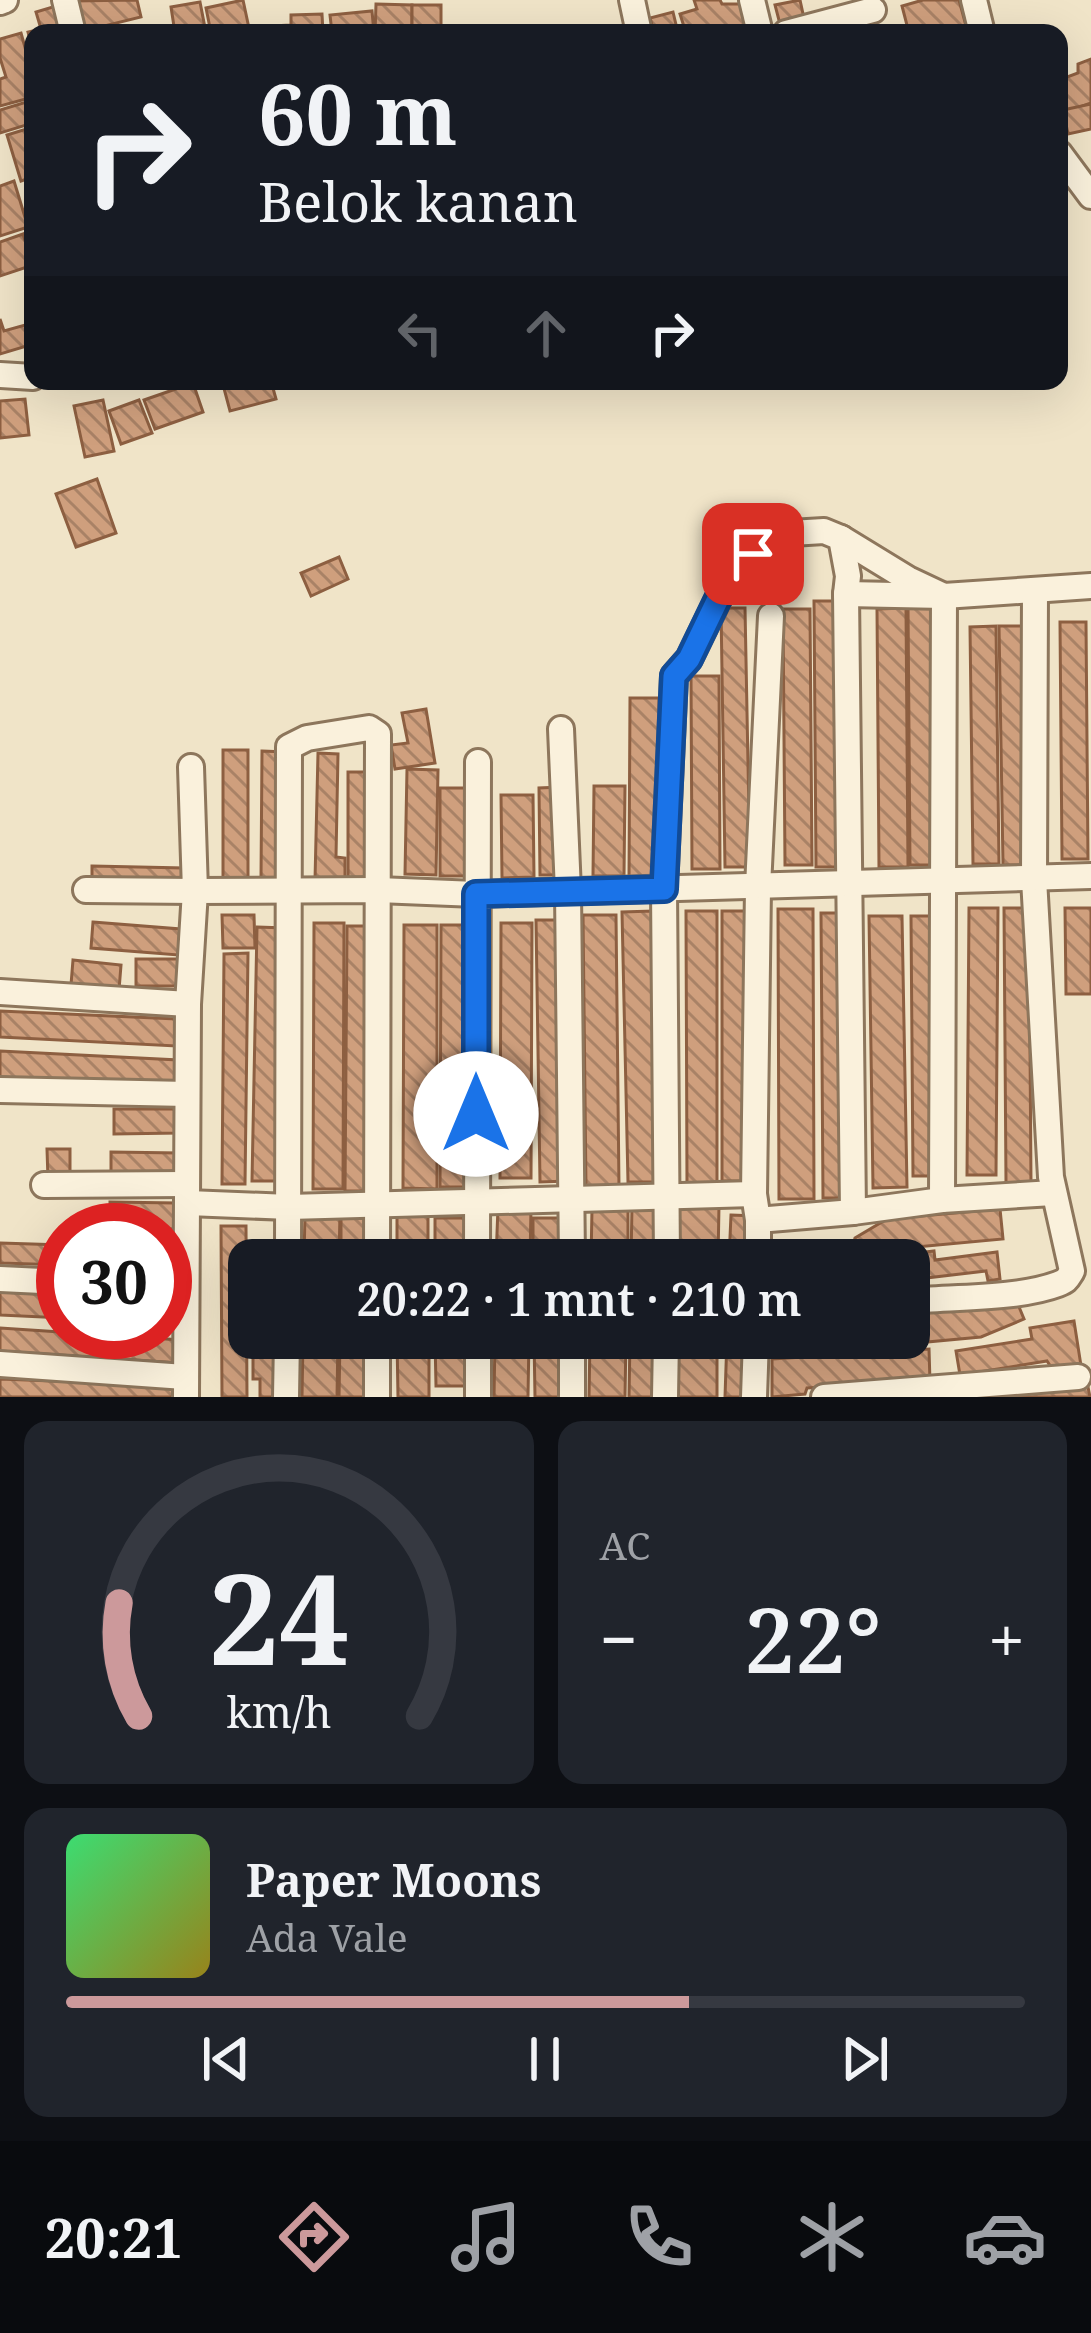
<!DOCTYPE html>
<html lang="id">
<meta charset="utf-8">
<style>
body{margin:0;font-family:"Noto Serif",serif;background:#20242c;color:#f1f3f6;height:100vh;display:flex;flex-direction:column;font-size:45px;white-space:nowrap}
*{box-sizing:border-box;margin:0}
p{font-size:39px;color:#9ea1a6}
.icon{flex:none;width:66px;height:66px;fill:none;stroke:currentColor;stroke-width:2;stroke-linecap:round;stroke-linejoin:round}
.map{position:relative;height:1397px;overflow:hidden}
.details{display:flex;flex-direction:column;gap:24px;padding:24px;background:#0d0f14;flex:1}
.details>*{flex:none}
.guide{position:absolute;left:24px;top:24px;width:1044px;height:366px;border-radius:24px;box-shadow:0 12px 48px #0002;background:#171b24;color:#f1f3f6;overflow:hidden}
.speed{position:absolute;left:36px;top:1203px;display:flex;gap:24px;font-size:60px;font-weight:700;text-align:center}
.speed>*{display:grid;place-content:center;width:156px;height:156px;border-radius:50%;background:#171b24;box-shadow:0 12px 48px #0002;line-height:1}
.speed .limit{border:18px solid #d22;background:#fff;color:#111}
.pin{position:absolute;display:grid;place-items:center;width:102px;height:102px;color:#fff;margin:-51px;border-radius:24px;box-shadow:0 6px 18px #0006}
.me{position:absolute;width:132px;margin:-66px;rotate:0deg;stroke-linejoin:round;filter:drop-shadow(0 0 9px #0008)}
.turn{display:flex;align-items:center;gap:42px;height:252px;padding:0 36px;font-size:54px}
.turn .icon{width:156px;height:156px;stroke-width:2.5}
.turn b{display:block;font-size:84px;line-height:102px}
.lanes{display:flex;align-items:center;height:114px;padding:0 36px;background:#0003;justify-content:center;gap:60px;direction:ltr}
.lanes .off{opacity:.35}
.big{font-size:90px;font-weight:600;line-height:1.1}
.details .card{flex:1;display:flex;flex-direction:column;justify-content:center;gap:18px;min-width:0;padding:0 42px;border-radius:24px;background:#20242c}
.details .dial{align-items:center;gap:0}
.dial svg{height:312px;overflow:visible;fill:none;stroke:#363941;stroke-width:7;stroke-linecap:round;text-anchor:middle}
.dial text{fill:#f1f3f6;stroke:none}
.song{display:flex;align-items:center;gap:36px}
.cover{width:144px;height:144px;border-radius:18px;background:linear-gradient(135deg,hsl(140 70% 55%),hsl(50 70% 35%))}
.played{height:12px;border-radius:6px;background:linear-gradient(90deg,#cc999b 65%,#363941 65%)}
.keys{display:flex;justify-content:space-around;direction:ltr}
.heat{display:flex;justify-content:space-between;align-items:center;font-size:66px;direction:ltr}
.details .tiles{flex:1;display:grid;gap:24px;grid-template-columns:1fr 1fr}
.card:last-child{grid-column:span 2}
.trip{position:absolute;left:228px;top:1239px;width:702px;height:120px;border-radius:24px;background:#171b24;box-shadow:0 12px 48px #0002;font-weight:600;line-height:120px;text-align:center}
.tabs{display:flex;height:192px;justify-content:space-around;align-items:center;background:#090b0e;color:#9ea1a6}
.tabs .icon{width:84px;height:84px}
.tabs .selected{color:#cc999b}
.tabs b{font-size:54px;color:#f1f3f6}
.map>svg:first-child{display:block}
</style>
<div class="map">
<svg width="1091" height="1397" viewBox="0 0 1091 1397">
<defs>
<pattern id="building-back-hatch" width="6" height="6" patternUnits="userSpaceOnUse" patternTransform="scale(3)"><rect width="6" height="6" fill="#cf9f7d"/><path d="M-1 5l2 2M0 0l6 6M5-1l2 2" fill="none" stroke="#a98266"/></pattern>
</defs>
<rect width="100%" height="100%" fill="#f0e4c8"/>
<g fill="url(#building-back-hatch)" stroke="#8d5f41" stroke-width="3">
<path d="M137,0L141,17L80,32L72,1Z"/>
<path d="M243,0L250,33H211L206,8Z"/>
<path d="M694,0H720L722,4H745L752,29L739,33H686L680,14L697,9Z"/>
<path d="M800,0L805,23L781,28L775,5Z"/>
<path d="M923,0H959L968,33H909L902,6Z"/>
<path d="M200,2L206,33H175L171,7Z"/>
<path d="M376,4L412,5V33H375Z"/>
<rect x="412" y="5" width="29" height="28"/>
<path d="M56,6L69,33H33V51L28,32L41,29L36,12Z"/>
<path d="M372,11L374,33H332L330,15Z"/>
<path d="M673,12L678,33H654L650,18Z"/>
<path d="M322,14L323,33H273V26L291,25V15Z"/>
<path d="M21,33L33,76V97L0,106V79L6,77L0,58V39Z"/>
<path d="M1091,59V103L1066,112L1059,93V80L1078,73V64Z"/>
<path d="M33,100V123L0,133V110Z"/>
<path d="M1091,104V129L1068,134L1063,110Z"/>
<path d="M33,127V177L21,181L7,135Z"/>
<path d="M14,181L28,227L0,236V186Z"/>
<path d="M23,234L33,265L0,276V242Z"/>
<path d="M0,319L4,331L25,325L30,345L0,354Z"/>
<path d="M222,381H271L276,399L230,411Z"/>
<path d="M193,383L203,412L155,429L144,400Z"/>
<path d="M25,399L29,435L0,438V401Z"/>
<path d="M103,400L114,451L85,457L74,406Z"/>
<path d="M139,400L152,433L121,444L109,411Z"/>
<path d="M97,479L116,533L76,547L56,494Z"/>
<path d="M339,557L348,579L311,596L301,573Z"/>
<path d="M814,601H842L845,867H816Z"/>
<path d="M908,606H936L938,865H910Z"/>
<path d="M721,608H745L750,867H725Z"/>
<path d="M906,608L908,867H879L877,609Z"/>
<path d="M783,609H810L812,865H785Z"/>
<path d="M1060,622H1086L1088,859H1062Z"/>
<path d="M996,626L999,864H973L970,627Z"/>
<path d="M999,626H1025L1028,865H1003Z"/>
<path d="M691,676H719L720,869H692Z"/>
<path d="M630,698H659L657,880L629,879Z"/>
<path d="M426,709L435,763L395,769L391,745L408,743L402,713Z"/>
<rect x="223" y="750" width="25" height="131"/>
<path d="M262,751L285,752L284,879H261Z"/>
<path d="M318,753L338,754L336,857L345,858V880H315Z"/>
<path d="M407,769L438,770L436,875L405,874Z"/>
<rect x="348" y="772" width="28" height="109"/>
<path d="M594,786H625L624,876H593Z"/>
<path d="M561,787L562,875H540L539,788Z"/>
<rect x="440" y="788" width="30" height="88"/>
<path d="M501,795H533L534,877L502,878Z"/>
<path d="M92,866L184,868V889L92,887Z"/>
<path d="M969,908H998L996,1175H967Z"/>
<path d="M1004,908H1029L1031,1183H1006Z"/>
<path d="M1065,908H1091V994H1066Z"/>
<path d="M778,909H813L814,1199H779Z"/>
<path d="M653,911L660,1182H628L622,912Z"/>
<path d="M686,911H717V1185H687Z"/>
<rect x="722" y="911" width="30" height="270"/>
<path d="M821,913H846L848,1198H823Z"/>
<path d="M222,915H254L255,948H223Z"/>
<path d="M583,915H616L619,1188H586Z"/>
<path d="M869,916H902L907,1187L873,1188Z"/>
<path d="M911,916H938L940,1176H913Z"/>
<path d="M536,920H564L568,1181L540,1182Z"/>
<path d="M93,922L180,929L178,955L91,948Z"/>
<path d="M314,923H344L343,1189H313Z"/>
<path d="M501,923H532L531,1178H500Z"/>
<path d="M404,925H437V1189L403,1188Z"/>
<path d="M441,925H468V1187H440Z"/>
<path d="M347,926H374L373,1191H345Z"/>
<path d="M257,927L285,928L280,1181H252Z"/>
<path d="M248,953L245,1184H222L224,954Z"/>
<path d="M136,959H180L181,986H136Z"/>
<path d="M73,960L121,965L119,990L71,985Z"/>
<path d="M0,1011L177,1019L176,1046L0,1037Z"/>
<path d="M0,1051L178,1060L177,1086L0,1077Z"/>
<path d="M114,1109H179V1133L114,1134Z"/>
<path d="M47,1149H70V1179H48Z"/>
<path d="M111,1152L179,1153V1178H111Z"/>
<path d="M110,1202L176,1203V1229L110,1228Z"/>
<path d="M678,1204L719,1205L718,1260H677Z"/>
<path d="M632,1205H663L662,1260H631Z"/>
<path d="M498,1207L531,1208L530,1260H496Z"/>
<path d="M592,1209H628V1260H591Z"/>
<path d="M1000,1209L1003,1239L851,1253L855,1238L887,1219Z"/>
<path d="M305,1212H340L339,1260H304Z"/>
<rect x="397" y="1214" width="31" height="46"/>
<rect x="341" y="1215" width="30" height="45"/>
<path d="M731,1215L755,1216L753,1260H729Z"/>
<rect x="435" y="1218" width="33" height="42"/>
<path d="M533,1218H563L564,1260H533Z"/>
<path d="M221,1226H246L247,1397H222Z"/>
<path d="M0,1243L63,1245V1265L0,1263Z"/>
<path d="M934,1251L935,1260L997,1252L1000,1279L988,1281L986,1271L909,1280V1254Z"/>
<path d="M0,1292L63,1295V1318L0,1315Z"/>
<path d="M1017,1302L1024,1319L981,1337L776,1356L774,1338H909V1313Z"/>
<path d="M1074,1321L1082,1372L1053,1370L1047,1361L960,1375L956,1351L1032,1339L1030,1328Z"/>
<path d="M0,1328L181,1340L179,1363L0,1351Z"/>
<path d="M260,1338H280V1397H260V1379H253V1355L260,1356Z"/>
<path d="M303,1338H338L337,1397H302Z"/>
<path d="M340,1338H370V1397H339Z"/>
<path d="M397,1338H429V1397H398Z"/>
<path d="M435,1338H469V1386H436Z"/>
<path d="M495,1338H529L528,1397H494Z"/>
<path d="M534,1338H565L566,1397H535Z"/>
<path d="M590,1338H626L625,1397H589Z"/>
<path d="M630,1338H661L660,1397H629Z"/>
<rect x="676" y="1338" width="41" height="59"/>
<path d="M727,1338H751L749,1397H725Z"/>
<path d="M929,1349L930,1382L807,1388L805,1394L772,1397V1359Z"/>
<path d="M0,1379L183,1386L182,1397H0Z"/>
<path d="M1088,1387L1090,1397H967Z"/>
</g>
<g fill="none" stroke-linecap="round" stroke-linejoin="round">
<g stroke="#8d765c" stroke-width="30">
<g id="street">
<path d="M65,0L73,33"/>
<path d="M632,0L639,33"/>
<path d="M752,0L760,33"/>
<path d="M974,0L982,33"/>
<path d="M0,2L5,0"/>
<path d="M786,33L873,10"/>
<path d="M1059,153L1091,196"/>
<path d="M0,375L33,377"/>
<path d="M841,538L908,579L944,596L942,1200"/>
<path d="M846,594L944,596L1091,586"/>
<path d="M561,729L568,891L572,1260"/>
<path d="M86,890L195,891L191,767"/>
<path d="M0,992L188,1004"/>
<path d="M0,1090L187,1094"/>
<path d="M44,1185L185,1184"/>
<path d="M188,1203L289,1207L754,1194"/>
<path d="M758,1220L853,1212L942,1200L1053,1193"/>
<path d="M288,1260L289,747L307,738L369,728L378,734L377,1260"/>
<path d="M477,1260L478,762"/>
<path d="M667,1260L664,889L674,676L689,659L730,575L753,554L777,538L791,533L824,531L841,538L848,576L846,594L853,1212"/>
<path d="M758,1260V1220L754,1194L758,887L771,616"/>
<path d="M0,1279L63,1282"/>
<path d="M909,1301C953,1297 1018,1299 1058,1284C1068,1280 1067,1279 1072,1271L1051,1177L1034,879L1035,590"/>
<path d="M377,1338V1397"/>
<path d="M478,1338V1397"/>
<path d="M572,1338V1397"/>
<path d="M0,1364L185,1377"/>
<path d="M186,1397L188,1004L195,891L378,890L476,894L1091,876"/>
<path d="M286,1397L287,1338"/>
<path d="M665,1397L666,1338"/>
<path d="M754,1397L756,1338"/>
<path d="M824,1397L1078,1377"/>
</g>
</g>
<use href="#street" stroke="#faf1dc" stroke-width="24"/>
</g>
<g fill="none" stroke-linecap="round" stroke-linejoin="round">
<g stroke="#114b97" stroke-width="30">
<path id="route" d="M476,1114V894L664,889L674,676L689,659L730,574L753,554"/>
</g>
<use href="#route" stroke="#1a73e8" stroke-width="21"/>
</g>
</svg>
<div class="speed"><div class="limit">30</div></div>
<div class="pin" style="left:753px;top:554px;background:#d93025"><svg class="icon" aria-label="arrive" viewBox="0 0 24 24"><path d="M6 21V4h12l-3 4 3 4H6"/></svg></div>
<svg class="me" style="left:476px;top:1114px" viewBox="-20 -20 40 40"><circle r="19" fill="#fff"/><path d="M0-13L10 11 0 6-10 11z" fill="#1a73e8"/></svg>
<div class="trip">20:22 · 1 mnt · 210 m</div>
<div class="guide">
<div class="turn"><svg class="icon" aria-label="right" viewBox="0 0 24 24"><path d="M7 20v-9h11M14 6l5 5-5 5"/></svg><div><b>60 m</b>Belok kanan</div></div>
<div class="lanes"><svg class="icon off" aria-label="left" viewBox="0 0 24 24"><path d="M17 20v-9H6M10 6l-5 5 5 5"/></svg><svg class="icon off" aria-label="ahead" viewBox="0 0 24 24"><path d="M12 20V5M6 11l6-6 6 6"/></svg><svg class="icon" aria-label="right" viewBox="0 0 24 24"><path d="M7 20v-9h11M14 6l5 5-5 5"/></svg></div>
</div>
</div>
<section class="details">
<div class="tiles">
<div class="card dial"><svg viewBox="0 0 100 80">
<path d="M14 69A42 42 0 1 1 86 69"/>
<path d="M14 69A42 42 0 0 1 9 40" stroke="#cc999b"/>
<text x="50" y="56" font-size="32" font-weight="700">24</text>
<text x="50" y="72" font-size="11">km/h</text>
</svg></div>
<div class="card"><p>AC</p>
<div class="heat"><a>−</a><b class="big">22°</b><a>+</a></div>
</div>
<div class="card">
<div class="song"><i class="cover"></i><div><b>Paper Moons</b><p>Ada Vale</p></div></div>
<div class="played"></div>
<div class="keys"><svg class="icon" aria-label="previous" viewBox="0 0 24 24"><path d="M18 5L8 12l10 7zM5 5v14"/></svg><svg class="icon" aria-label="pause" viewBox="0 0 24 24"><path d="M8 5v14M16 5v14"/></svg><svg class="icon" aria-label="next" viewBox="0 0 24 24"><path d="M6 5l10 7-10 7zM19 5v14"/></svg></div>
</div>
</div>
</section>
<nav class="tabs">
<b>20:21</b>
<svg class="icon selected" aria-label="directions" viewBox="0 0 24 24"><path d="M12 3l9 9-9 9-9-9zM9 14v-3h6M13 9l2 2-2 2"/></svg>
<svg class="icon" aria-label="music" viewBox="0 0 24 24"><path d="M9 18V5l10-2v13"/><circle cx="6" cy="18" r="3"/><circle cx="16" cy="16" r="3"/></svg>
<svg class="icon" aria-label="phone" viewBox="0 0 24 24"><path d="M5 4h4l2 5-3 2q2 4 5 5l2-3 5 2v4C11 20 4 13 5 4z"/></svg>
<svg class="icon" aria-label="climate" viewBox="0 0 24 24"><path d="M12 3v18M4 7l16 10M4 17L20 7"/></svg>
<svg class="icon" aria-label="car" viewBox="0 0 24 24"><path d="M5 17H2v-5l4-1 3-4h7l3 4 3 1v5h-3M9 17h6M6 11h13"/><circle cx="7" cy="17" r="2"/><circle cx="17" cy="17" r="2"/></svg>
</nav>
